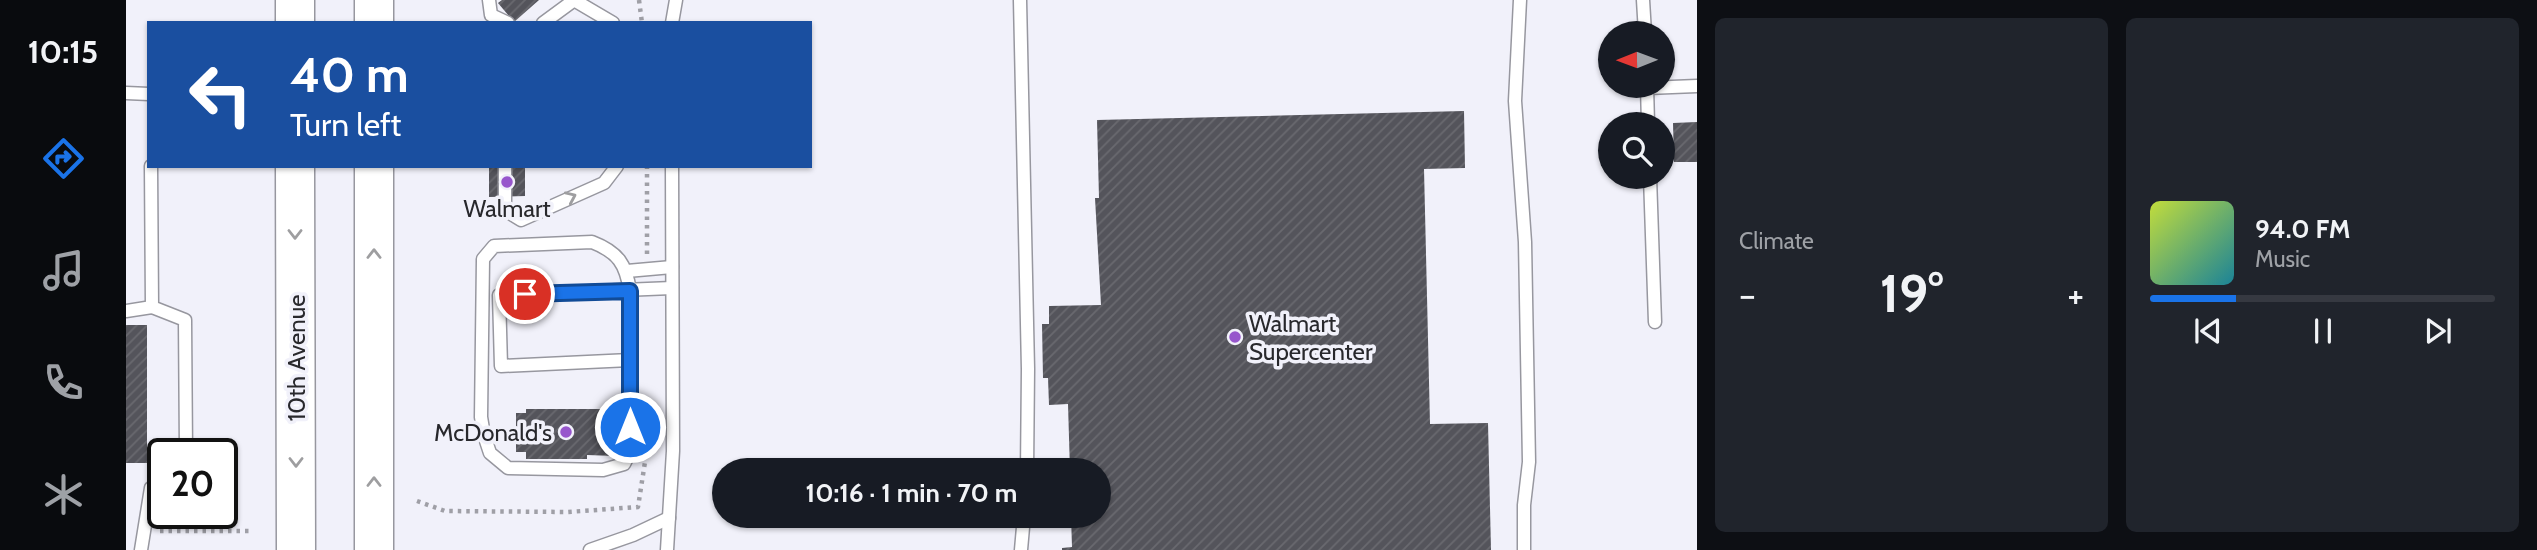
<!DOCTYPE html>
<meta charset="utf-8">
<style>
body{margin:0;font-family:Cabin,sans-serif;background:#20242c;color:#f1f3f6;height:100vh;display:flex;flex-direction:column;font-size:26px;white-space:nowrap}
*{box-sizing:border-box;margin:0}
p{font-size:23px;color:#9ea1a6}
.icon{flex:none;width:38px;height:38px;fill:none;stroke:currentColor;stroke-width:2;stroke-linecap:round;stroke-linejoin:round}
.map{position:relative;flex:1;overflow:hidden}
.sheet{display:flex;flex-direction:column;gap:18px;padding:18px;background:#0d0f14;width:840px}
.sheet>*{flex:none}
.banner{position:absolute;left:21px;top:21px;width:665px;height:147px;border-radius:0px;box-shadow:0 2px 5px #0004;background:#1a4fa0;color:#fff;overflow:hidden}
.needle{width:46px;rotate:269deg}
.fabs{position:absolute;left:1472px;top:21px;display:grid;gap:14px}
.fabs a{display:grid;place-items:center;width:77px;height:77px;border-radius:50%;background:#171b24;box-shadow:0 2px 5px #0004;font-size:35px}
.speed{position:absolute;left:21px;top:438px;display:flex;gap:14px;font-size:35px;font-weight:700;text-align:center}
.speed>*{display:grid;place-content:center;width:91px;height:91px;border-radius:50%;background:#171b24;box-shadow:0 2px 5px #0004;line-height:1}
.speed .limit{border:4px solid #111;border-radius:10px;background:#fff;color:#111}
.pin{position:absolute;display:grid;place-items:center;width:60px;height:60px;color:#fff;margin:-30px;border:4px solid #fff;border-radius:50%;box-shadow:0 2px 7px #0007}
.me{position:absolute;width:77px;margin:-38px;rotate:0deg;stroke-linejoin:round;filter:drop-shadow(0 0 5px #0008)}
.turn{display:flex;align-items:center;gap:24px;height:147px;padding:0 28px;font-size:32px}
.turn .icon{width:91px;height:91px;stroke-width:2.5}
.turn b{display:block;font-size:49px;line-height:60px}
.big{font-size:52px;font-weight:700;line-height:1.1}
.sheet .widget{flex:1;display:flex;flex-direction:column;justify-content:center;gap:10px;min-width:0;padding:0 24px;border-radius:10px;background:#20242c}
.song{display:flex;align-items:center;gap:21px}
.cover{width:84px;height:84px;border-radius:10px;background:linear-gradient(135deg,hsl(70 70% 55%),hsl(190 70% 35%))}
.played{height:7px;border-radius:4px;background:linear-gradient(90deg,#1a73e8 25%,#363941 25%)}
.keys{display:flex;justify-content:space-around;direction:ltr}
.heat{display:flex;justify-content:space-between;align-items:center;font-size:38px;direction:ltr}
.sheet .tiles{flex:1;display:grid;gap:18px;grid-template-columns:repeat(2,1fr)}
.trip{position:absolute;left:586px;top:458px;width:399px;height:70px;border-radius:35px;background:#171b24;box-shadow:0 2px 5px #0004;font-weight:700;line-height:70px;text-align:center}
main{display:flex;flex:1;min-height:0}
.dock{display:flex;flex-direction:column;width:126px;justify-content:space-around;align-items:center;background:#090b0e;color:#9ea1a6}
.dock .icon{width:49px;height:49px}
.dock .selected{color:#1a73e8}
.dock b{font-size:32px;color:#f1f3f6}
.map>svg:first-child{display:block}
</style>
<main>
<nav class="dock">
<b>10:15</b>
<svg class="icon selected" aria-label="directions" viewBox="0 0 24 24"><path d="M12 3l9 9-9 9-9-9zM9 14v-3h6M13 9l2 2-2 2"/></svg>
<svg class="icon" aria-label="music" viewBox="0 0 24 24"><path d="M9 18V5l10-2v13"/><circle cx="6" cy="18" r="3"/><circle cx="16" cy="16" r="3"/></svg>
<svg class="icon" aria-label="phone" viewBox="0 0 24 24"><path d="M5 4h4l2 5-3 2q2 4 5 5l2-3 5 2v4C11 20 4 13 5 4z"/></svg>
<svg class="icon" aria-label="climate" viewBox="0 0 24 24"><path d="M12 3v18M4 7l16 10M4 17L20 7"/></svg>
</nav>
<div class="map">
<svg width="1571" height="550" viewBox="0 0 1571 550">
<defs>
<pattern id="building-hatch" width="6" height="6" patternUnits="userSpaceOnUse" patternTransform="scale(1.75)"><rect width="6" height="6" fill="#54545b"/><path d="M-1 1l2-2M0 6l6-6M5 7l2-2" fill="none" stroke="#69696f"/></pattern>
</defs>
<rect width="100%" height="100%" fill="#f1f1fa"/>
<g fill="url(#building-hatch)">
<path d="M376,0H413L388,22L372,3Z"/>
<path d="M1338,111L1339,168L1298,169L1304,424L1362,423L1365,550H936V548L946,547L945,516H973V471H944L942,404L923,405L922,378H917L916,324H923V306L975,305L969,198H973L971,120Z"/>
<path d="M1571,122V162H1548L1547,123Z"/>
<path d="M363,166H399V196L363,197Z"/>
<rect x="0" y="325" width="21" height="138"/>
<path d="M400,409H490L489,456L461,455V459H400V452H390V413H400Z"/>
</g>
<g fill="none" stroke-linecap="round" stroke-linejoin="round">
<g stroke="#97979f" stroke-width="15">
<g id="lane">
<path d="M363,0L365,15L382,23"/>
<path d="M448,0L487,23"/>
<path d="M894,0L902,369L901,471"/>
<path d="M1394,0L1389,101L1399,242L1403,462L1398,505V550"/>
<path d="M1517,0L1519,33"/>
<path d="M417,23L447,1"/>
<path d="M546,23L550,0"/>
<path d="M1521,86L1522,124"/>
<path d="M1521,88L1571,86"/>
<path d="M0,93L23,94"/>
<path d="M25,166L26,307L59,320L60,453"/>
<path d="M379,166V210L395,220L478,183L491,166"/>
<path d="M1524,177L1529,322"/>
<path d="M466,242C492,252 500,264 504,291L505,450L498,464L477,470L382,468L364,453L358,435L355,417L357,259L368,246Z"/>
<path d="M501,271L546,267"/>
<path d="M0,311L26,307"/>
<path d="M504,360L375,366L373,295L546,288"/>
<path d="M15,550L25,488L37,485"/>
<path d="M464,550L507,535L543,518"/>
<path d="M541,550L547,451L546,166"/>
<path d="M895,550L898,516"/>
</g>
</g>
<g stroke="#97979f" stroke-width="41">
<g id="primary">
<path d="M169,23V0"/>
<path d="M248,23V0"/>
<path d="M169,166L170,550"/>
<path d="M248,550V166"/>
</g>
</g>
<g stroke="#9f9fa6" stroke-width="4.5" stroke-dasharray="3.5 5" stroke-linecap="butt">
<path d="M513,0L516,23"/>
<path d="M521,254V166"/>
<path d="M291,501L319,511L442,512L512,507L519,462"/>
<path d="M34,531H125"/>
</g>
<use href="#lane" stroke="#fff" stroke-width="12"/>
<use href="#primary" stroke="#fff" stroke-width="38"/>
</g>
<defs><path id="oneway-chevron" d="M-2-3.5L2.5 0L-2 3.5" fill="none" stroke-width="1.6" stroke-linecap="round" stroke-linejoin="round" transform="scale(1.75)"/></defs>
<g stroke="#9e9ea0">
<use href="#oneway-chevron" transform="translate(445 197) rotate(-24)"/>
<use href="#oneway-chevron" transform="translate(169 234) rotate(90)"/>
<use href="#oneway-chevron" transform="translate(248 254) rotate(-90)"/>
<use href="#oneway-chevron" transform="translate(170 462) rotate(90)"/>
<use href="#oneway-chevron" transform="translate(248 482) rotate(-90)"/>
</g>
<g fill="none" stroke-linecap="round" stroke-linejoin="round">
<g stroke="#114b97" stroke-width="18">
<path id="route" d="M399,294L504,291V427"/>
</g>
<use href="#route" stroke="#1a73e8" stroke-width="12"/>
</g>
<g fill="#9756cc" stroke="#f1f1fa" stroke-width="2.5">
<circle cx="381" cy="182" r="7"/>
<circle cx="1109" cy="337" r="7"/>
<circle cx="440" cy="432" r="7"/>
</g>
<g text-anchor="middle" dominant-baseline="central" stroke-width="7" stroke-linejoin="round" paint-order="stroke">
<g font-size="24" fill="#28282c" stroke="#f1f1fa">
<text x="381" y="208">Walmart</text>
<text x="1123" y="323" text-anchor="start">Walmart<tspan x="1123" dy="28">Supercenter</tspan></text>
<text x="426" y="432" text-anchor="end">McDonald's</text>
</g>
<g font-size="24" fill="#28282c" stroke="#f1f1fa">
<text transform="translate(170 358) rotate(-90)">10th Avenue</text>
</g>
</g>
</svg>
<div class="fabs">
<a><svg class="needle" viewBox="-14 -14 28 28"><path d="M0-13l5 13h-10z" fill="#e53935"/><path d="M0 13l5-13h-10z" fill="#9ea1a6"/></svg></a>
<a><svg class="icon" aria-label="search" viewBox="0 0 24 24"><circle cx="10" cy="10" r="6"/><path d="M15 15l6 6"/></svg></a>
</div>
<div class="speed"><div class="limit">20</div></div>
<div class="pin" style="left:399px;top:294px;background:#d93025"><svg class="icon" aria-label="arrive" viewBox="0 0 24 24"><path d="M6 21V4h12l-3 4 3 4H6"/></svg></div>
<svg class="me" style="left:504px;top:427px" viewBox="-20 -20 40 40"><circle r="17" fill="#1a73e8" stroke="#fff" stroke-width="3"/><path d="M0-11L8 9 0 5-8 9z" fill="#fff"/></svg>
<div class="trip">10:16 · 1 min · 70 m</div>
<div class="banner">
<div class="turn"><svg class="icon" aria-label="left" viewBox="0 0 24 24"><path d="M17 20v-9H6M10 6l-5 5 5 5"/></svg><div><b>40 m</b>Turn left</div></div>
</div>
</div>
<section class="sheet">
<div class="tiles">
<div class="widget"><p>Climate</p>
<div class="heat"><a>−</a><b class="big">19°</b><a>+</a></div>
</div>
<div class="widget">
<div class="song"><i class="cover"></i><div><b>94.0 FM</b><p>Music</p></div></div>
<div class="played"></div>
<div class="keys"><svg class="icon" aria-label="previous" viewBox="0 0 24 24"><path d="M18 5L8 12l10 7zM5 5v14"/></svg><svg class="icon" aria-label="pause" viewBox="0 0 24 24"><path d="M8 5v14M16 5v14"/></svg><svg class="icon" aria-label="next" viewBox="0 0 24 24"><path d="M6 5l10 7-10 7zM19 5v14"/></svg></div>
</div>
</div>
</section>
</main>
